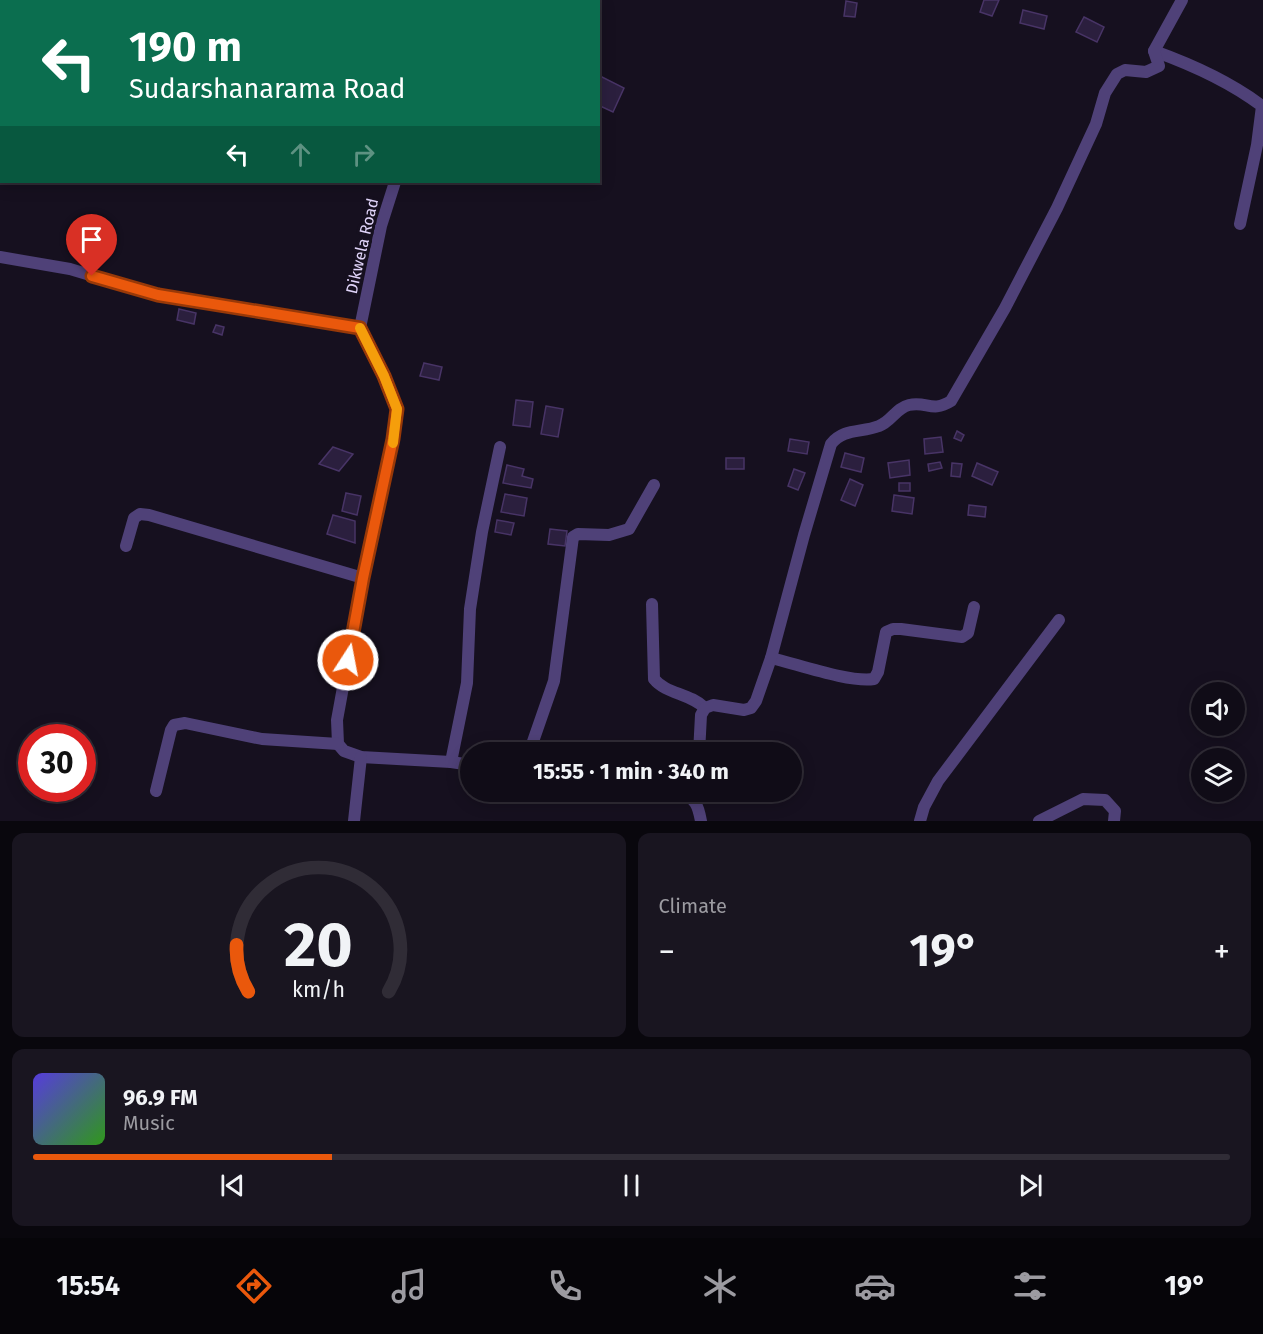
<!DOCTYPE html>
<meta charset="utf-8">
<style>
body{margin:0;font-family:"Fira Sans",sans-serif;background:#191520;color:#f1f3f6;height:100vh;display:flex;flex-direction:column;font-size:22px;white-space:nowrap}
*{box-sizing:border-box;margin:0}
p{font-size:20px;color:#9c9ba1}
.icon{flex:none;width:33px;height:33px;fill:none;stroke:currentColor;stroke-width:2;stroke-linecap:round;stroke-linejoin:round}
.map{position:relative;height:821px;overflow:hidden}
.side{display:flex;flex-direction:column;gap:12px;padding:12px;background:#09070d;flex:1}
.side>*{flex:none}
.guide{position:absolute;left:0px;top:0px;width:600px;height:183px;box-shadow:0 3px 15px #0003,0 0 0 2px #302c36;background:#0b6e4f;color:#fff;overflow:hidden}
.tools{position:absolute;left:1191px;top:682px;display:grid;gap:12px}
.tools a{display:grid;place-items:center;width:54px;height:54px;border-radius:50%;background:#100c17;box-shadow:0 3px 15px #0003,0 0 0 2px #302c36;font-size:30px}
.speed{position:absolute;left:18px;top:724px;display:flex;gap:12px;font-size:30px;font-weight:700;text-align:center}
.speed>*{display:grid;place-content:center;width:78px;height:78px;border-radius:50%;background:#100c17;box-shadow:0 3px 15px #0003,0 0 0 2px #302c36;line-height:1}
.speed .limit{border:9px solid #d22;background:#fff;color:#111}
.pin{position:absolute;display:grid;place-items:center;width:51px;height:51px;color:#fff;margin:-62px -26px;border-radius:50% 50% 50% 0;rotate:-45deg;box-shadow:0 0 6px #0007}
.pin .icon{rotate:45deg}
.me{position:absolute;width:66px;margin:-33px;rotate:11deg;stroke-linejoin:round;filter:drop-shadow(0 0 4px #0008)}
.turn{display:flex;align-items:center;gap:21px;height:126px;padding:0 30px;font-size:27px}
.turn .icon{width:78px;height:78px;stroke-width:2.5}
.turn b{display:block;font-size:42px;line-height:51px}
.lanes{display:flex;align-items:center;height:57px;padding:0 30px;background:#0003;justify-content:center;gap:30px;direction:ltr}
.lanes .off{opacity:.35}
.big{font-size:45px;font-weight:700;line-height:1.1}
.side .tile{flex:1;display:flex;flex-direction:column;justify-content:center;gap:9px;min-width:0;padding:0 21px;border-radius:12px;background:#191520}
.side .dial{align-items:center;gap:0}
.dial svg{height:156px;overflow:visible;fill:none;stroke:#302c36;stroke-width:7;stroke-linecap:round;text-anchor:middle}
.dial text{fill:#f1f3f6;stroke:none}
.song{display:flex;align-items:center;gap:18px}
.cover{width:72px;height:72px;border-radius:9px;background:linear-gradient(135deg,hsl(250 70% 55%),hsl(110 70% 35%))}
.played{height:6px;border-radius:3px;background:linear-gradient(90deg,#ea580c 25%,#302c36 25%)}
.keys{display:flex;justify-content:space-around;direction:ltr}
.heat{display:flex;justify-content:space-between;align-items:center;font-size:33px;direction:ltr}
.side .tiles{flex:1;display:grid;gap:12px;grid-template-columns:1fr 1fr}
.tile:last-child{grid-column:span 2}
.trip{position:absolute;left:460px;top:742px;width:342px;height:60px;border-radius:30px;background:#100c17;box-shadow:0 3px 15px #0003,0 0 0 2px #302c36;font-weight:700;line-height:60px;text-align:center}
.tabs{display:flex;height:96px;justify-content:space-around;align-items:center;background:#060509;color:#9c9ba1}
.tabs .icon{width:42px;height:42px}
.tabs .current{color:#ea580c}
.tabs b{font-size:27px;color:#f1f3f6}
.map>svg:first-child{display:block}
</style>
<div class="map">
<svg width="1263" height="821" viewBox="0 0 1263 821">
<rect width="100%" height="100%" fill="#16101f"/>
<g fill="#2b1f3e" stroke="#483466" stroke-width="1.5">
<path d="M984,0H999L992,16L980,12Z"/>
<path d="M846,1L857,3L855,17L844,16Z"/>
<path d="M1023,10L1047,16L1044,29L1020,23Z"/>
<path d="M1084,17L1104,27L1097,42L1076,32Z"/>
<path d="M598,75L624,88L613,112L598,105Z"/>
<path d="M179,309L196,313L194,324L177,320Z"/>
<path d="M216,325L224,327L222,335L213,332Z"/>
<path d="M424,363L442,367L439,380L420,376Z"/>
<path d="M516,400L533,402L530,427L513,425Z"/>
<path d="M546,406L563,409L558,437L541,434Z"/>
<path d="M957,431L964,435L961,441L954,438Z"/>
<path d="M941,437L943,452L925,454L924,439Z"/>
<path d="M790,439L809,442L807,454L788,451Z"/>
<path d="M333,447L353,454L339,471L319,464Z"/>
<path d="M845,453L864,458L861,472L841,467Z"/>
<rect x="726" y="458" width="18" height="11"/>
<path d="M909,460L910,475L890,478L888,463Z"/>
<path d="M940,462L942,468L929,471L928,464Z"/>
<path d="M952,463L962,464L960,477L951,476Z"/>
<path d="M977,463L998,472L992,485L972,476Z"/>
<path d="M507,465L524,469L522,476L533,479L531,488L503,483Z"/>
<path d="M794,469L805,473L798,490L788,486Z"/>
<path d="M850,479L863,485L855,506L841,500Z"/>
<rect x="899" y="483" width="11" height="8"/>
<path d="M346,493L361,496L357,515L342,511Z"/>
<path d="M505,494L527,498L524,516L501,512Z"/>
<path d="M894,495L914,498L912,514L892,511Z"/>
<path d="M969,505L986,507L985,517L968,515Z"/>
<path d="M333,515L355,521V543L327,534Z"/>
<path d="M497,520L514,523L511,535L495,532Z"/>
<path d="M550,529L567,531L565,546L548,544Z"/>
</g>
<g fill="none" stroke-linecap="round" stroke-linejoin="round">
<g stroke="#4f4178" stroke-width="12">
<path d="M452,2L454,0"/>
<path d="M1154,51C1193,65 1229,81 1262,106L1257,145L1240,224"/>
<path d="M395,182L381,226L360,328L384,376L397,409L393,439L363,578L337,720L338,744L344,751L361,757L451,762L471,765"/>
<path d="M0,257L70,269L157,295L360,328"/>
<path d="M126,546L134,518L140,514L149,515L363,578"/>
<path d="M652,604L654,679C666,694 690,693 705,708"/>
<path d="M771,658C797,664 850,683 874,679L878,672L886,632L893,629H901L962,637L968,633L974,607"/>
<path d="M529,753L554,681L573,537L578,534L609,535L629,529L654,485"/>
<path d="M699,753L701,715L705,708L713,705L744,710L751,708L756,701L771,658L804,535L831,444C844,428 861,433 879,426C891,422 896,408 909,405C927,401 932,413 951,401L1005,308L1057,208L1096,124L1105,93L1117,74L1125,70L1146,72L1159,66L1154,51L1182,0"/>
<path d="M451,762L467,683L470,609L482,532L500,447"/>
<path d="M156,791L171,730L174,725L185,723L262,739L338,744"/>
<path d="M680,792C696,799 698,805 701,821"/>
<path d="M354,821L361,757"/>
<path d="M920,821L924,807L938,781L1059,620"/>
<path d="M1039,821L1083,799L1105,800L1115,811L1114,821"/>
</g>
</g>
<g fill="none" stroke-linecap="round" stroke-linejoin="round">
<g stroke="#983908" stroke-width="15">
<path id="route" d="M92,276L158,295L360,328L384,376L397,409L393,439L363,578L348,660"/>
</g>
<use href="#route" stroke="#ea580c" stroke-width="10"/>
<path stroke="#f59e0b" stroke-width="10" d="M360,328L384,376L397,409L393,443"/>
</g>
<g text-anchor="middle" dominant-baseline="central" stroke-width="6" stroke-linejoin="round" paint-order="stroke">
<g font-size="16" fill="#e0d4f9" stroke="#16101f">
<text transform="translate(362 246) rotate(-77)">Dikwela Road</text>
</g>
</g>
</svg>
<div class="tools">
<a><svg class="icon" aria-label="sound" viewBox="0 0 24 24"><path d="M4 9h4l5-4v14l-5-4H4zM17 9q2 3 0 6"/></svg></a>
<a><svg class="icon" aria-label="layers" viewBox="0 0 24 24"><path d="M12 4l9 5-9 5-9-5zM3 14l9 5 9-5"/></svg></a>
</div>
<div class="speed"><div class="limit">30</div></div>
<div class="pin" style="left:92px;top:276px;background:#d93025"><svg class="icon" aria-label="arrive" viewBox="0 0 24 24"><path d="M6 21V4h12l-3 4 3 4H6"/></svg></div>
<svg class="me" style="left:348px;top:660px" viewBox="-20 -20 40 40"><circle r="17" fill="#ea580c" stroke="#fff" stroke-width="3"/><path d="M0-11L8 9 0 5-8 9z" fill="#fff"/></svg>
<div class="trip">15:55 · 1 min · 340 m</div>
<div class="guide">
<div class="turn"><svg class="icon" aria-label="left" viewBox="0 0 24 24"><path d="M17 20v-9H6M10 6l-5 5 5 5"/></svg><div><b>190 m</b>Sudarshanarama Road</div></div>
<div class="lanes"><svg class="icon" aria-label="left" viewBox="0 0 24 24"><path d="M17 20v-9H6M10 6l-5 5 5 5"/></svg><svg class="icon off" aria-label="ahead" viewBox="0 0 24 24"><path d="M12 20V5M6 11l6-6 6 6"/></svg><svg class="icon off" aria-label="right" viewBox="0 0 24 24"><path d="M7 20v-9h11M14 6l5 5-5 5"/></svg></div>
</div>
</div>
<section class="side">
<div class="tiles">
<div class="tile dial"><svg viewBox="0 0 100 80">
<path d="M14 69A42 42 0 1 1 86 69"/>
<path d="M14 69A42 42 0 0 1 8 45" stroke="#ea580c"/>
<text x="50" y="56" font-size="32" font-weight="700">20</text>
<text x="50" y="72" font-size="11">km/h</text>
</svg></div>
<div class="tile"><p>Climate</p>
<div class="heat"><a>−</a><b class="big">19°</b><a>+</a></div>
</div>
<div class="tile">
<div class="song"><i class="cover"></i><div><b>96.9 FM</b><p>Music</p></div></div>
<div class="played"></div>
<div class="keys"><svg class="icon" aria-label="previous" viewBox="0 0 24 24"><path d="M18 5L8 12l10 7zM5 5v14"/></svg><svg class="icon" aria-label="pause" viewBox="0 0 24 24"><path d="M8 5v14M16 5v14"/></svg><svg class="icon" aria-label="next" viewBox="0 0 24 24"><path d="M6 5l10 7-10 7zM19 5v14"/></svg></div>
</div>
</div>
</section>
<nav class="tabs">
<b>15:54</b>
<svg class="icon current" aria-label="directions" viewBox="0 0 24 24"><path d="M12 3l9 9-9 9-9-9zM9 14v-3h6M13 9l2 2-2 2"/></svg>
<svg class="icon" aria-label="music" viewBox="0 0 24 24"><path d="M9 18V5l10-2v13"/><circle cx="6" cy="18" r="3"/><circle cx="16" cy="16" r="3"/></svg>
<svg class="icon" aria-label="phone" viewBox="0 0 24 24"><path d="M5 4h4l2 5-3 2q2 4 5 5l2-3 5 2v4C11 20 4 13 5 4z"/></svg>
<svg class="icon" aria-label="climate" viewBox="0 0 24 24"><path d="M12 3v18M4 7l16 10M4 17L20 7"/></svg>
<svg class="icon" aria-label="car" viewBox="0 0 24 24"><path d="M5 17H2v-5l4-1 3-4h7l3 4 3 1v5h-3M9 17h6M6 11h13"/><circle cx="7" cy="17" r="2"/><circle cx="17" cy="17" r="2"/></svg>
<svg class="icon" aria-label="filters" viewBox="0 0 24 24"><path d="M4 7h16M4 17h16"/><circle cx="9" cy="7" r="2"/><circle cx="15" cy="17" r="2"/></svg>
<b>19°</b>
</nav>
